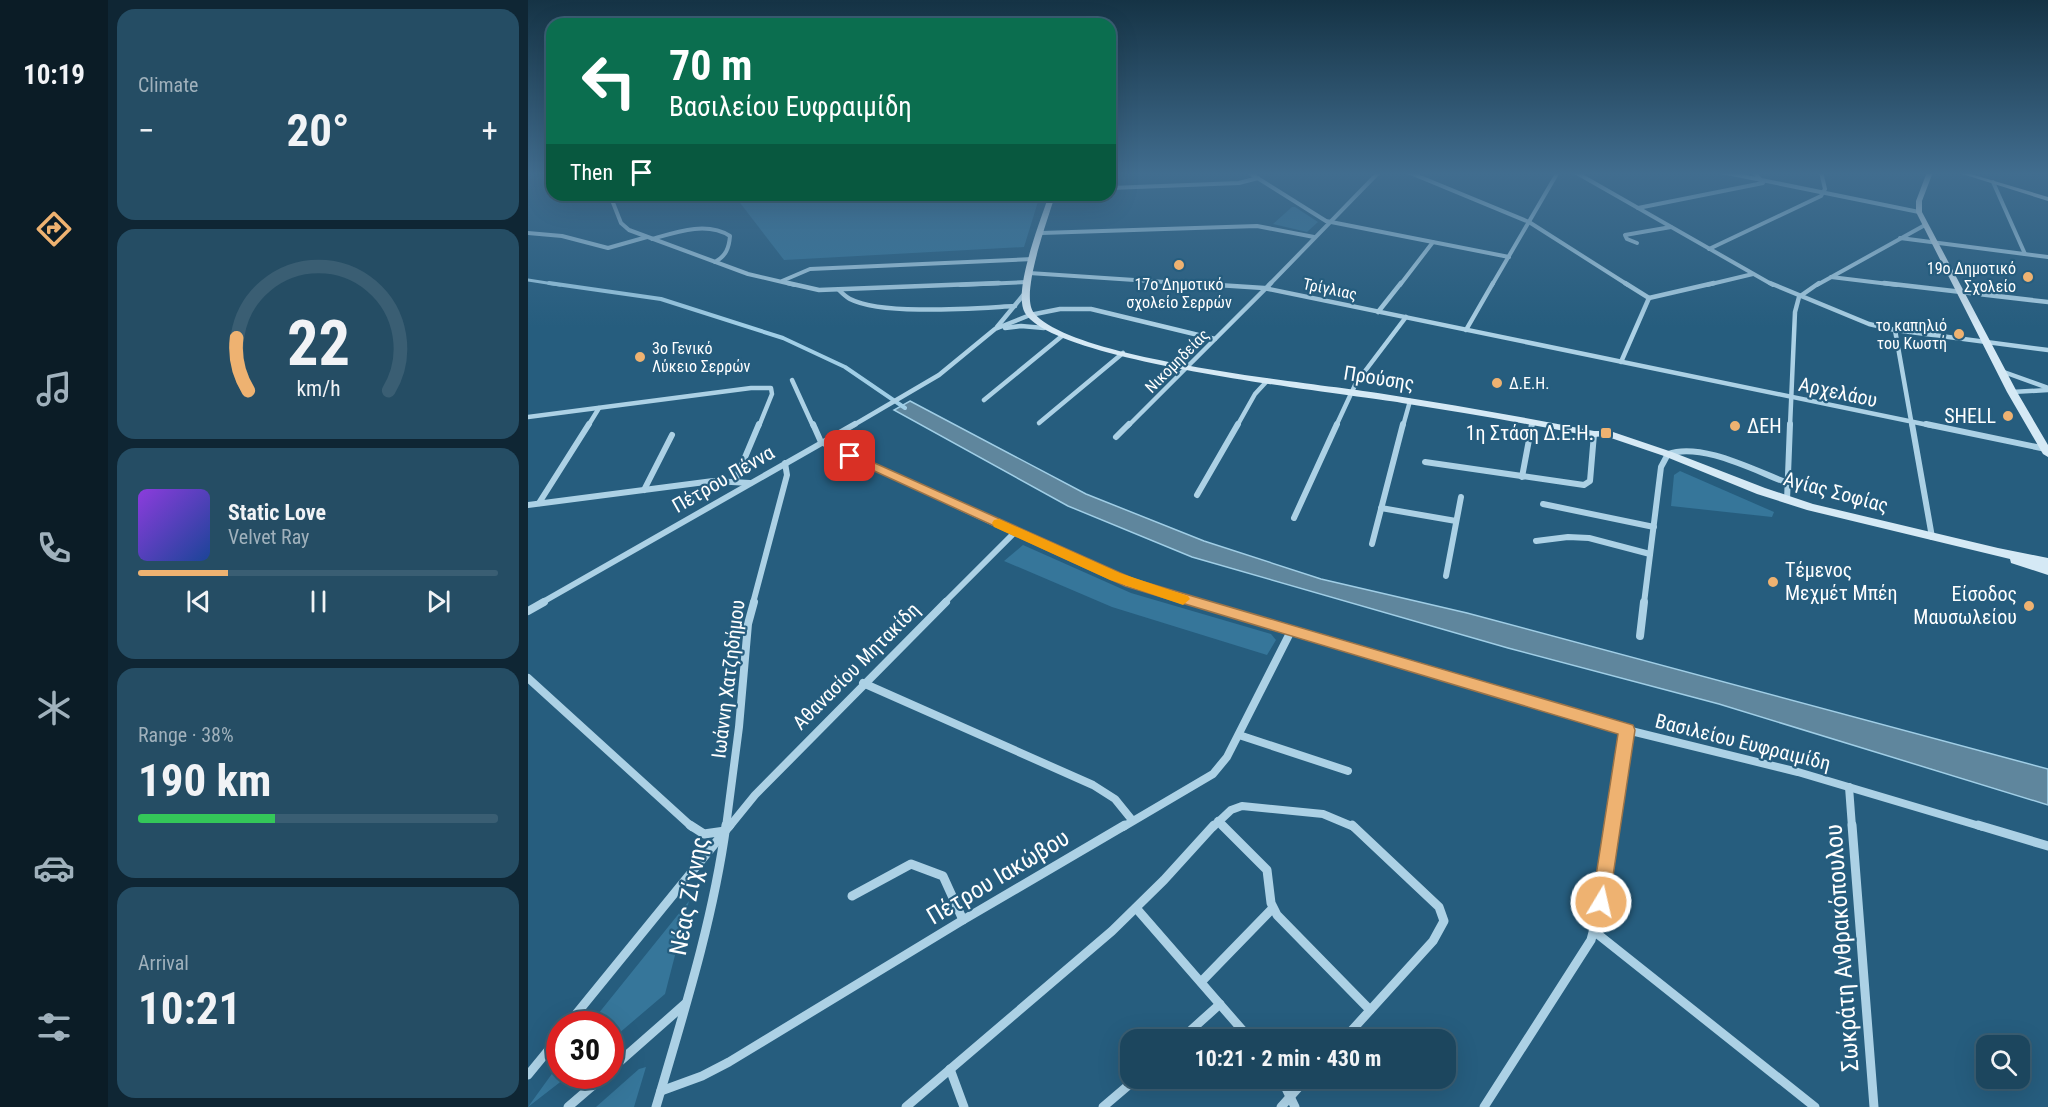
<!DOCTYPE html>
<meta charset="utf-8">
<style>
body{margin:0;font-family:"Roboto Condensed",sans-serif;background:#254d64;color:#f1f3f6;height:100vh;display:flex;flex-direction:column;font-size:22px;white-space:nowrap}
*{box-sizing:border-box;margin:0}
p{font-size:20px;color:#a0b1bc}
.icon{flex:none;width:33px;height:33px;fill:none;stroke:currentColor;stroke-width:2;stroke-linecap:round;stroke-linejoin:round}
.map{position:relative;flex:1;overflow:hidden}
.details{display:flex;flex-direction:column;gap:9px;padding:9px;background:#0f2634;width:420px}
.details>*{flex:none}
.guide{position:absolute;left:18px;top:18px;width:570px;height:183px;border-radius:18px;box-shadow:0 6px 24px #0002,0 0 0 2px #3a5e73;background:#0b6e4f;color:#fff;overflow:hidden}
.fabs{position:absolute;left:1448px;top:1035px;display:grid;gap:12px}
.fabs a{display:grid;place-items:center;width:54px;height:54px;border-radius:12px;background:#1c465e;box-shadow:0 6px 24px #0002,0 0 0 2px #3a5e73;font-size:30px}
.speed{position:absolute;left:18px;top:1011px;display:flex;gap:12px;font-size:30px;font-weight:700;text-align:center}
.speed>*{display:grid;place-content:center;width:78px;height:78px;border-radius:50%;background:#1c465e;box-shadow:0 6px 24px #0002,0 0 0 2px #3a5e73;line-height:1}
.speed .limit{border:9px solid #d22;background:#fff;color:#111}
.pin{position:absolute;display:grid;place-items:center;width:51px;height:51px;color:#fff;margin:-26px;border-radius:12px;box-shadow:0 3px 9px #0006}
.me{position:absolute;width:66px;margin:-33px;rotate:9deg;stroke-linejoin:round;filter:drop-shadow(0 0 4px #0008)}
.turn{display:flex;align-items:center;gap:21px;height:126px;padding:0 24px;font-size:27px}
.turn .icon{width:78px;height:78px;stroke-width:2.5}
.turn b{display:block;font-size:42px;line-height:51px}
.then{display:flex;align-items:center;height:57px;padding:0 24px;background:#0003;gap:12px;font-size:22px}
.big{font-size:45px;font-weight:700;line-height:1.1}
.details .tile{flex:1;display:flex;flex-direction:column;justify-content:center;gap:9px;min-width:0;padding:0 21px;border-radius:18px;background:#254d64}
.details .dial{align-items:center;gap:0}
.dial svg{height:156px;overflow:visible;fill:none;stroke:#3a5e73;stroke-width:7;stroke-linecap:round;text-anchor:middle}
.dial text{fill:#f1f3f6;stroke:none}
.song{display:flex;align-items:center;gap:18px}
.cover{width:72px;height:72px;border-radius:9px;background:linear-gradient(135deg,hsl(270 70% 55%),hsl(220 70% 35%))}
.played{height:6px;border-radius:3px;background:linear-gradient(90deg,#eeb271 25%,#3a5e73 25%)}
.keys{display:flex;justify-content:space-around;direction:ltr}
.heat{display:flex;justify-content:space-between;align-items:center;font-size:33px;direction:ltr}
.charge{height:9px;border-radius:4px;background:linear-gradient(90deg,#34c759 38%,#3a5e73 0)}
.trip{position:absolute;left:592px;top:1029px;width:336px;height:60px;border-radius:18px;background:#1c465e;box-shadow:0 6px 24px #0002,0 0 0 2px #3a5e73;font-weight:700;line-height:60px;text-align:center}
main{display:flex;flex:1;min-height:0}
.tabs{display:flex;flex-direction:column;width:108px;justify-content:space-around;align-items:center;background:#0b1c26;color:#a0b1bc}
.tabs .icon{width:42px;height:42px}
.tabs .on{color:#eeb271}
.tabs b{font-size:27px;color:#f1f3f6}
.map>svg:first-child{display:block}
</style>
<main>
<nav class="tabs">
<b>10:19</b>
<svg class="icon on" aria-label="directions" viewBox="0 0 24 24"><path d="M12 3l9 9-9 9-9-9zM9 14v-3h6M13 9l2 2-2 2"/></svg>
<svg class="icon" aria-label="music" viewBox="0 0 24 24"><path d="M9 18V5l10-2v13"/><circle cx="6" cy="18" r="3"/><circle cx="16" cy="16" r="3"/></svg>
<svg class="icon" aria-label="phone" viewBox="0 0 24 24"><path d="M5 4h4l2 5-3 2q2 4 5 5l2-3 5 2v4C11 20 4 13 5 4z"/></svg>
<svg class="icon" aria-label="climate" viewBox="0 0 24 24"><path d="M12 3v18M4 7l16 10M4 17L20 7"/></svg>
<svg class="icon" aria-label="car" viewBox="0 0 24 24"><path d="M5 17H2v-5l4-1 3-4h7l3 4 3 1v5h-3M9 17h6M6 11h13"/><circle cx="7" cy="17" r="2"/><circle cx="17" cy="17" r="2"/></svg>
<svg class="icon" aria-label="filters" viewBox="0 0 24 24"><path d="M4 7h16M4 17h16"/><circle cx="9" cy="7" r="2"/><circle cx="15" cy="17" r="2"/></svg>
</nav>
<section class="details">
<div class="tile"><p>Climate</p>
<div class="heat"><a>−</a><b class="big">20°</b><a>+</a></div>
</div>
<div class="tile dial"><svg viewBox="0 0 100 80">
<path d="M14 69A42 42 0 1 1 86 69"/>
<path d="M14 69A42 42 0 0 1 8 42" stroke="#eeb271"/>
<text x="50" y="56" font-size="32" font-weight="700">22</text>
<text x="50" y="72" font-size="11">km/h</text>
</svg></div>
<div class="tile">
<div class="song"><i class="cover"></i><div><b>Static Love</b><p>Velvet Ray</p></div></div>
<div class="played"></div>
<div class="keys"><svg class="icon" aria-label="previous" viewBox="0 0 24 24"><path d="M18 5L8 12l10 7zM5 5v14"/></svg><svg class="icon" aria-label="pause" viewBox="0 0 24 24"><path d="M8 5v14M16 5v14"/></svg><svg class="icon" aria-label="next" viewBox="0 0 24 24"><path d="M6 5l10 7-10 7zM19 5v14"/></svg></div>
</div>
<div class="tile"><p>Range · 38%</p><b class="big">190 km</b><div class="charge"></div></div>
<div class="tile"><p>Arrival</p><b class="big">10:21</b></div>
</section>
<div class="map">
<svg width="1520" height="1107" viewBox="0 0 1520 1107">
<rect width="100%" height="100%" fill="#265d7e"/>
<g fill="#36769a">
<path d="M206,195H512L496,247L256,260Z"/>
<path d="M764,207H767L790,222L779,232L745,224Z"/>
<path d="M1152,471L1246,512L1244,517L1143,506L1146,475Z"/>
<path d="M495,545L603,593L743,634L748,640L739,655L584,607L476,561Z"/>
<path d="M161,901L137,994L83,1040L82,1024H62Z"/>
<path d="M31,1064L32,1076H40L0,1107Z"/>
<path d="M118,1067L106,1107H68L111,1069Z"/>
</g>
<path fill="#5f869d" stroke="#a0cee6" stroke-width="1.5" d="M382,401L558,494L676,541L793,579L939,613L1520,769V805L1191,704L980,648L664,557L540,506L366,410Z"/>
<g fill="none" stroke-linecap="round" stroke-linejoin="round">
<path stroke="#a0cee6" stroke-width="3" d="M0,280L32,285"/>
<path stroke="#a0cee6" stroke-width="4" d="M21,283L133,299L255,338L317,367L377,408"/>
<g stroke="#acd1e5" stroke-width="4">
<path d="M720,172L798,221L981,257"/>
<path d="M880,172L1001,222L1100,285"/>
<path d="M1047,172L1245,285"/>
<path d="M1194,172L1391,212"/>
<path d="M1465,182L1497,254"/>
<path d="M582,188L711,183L730,178"/>
<path d="M82,195L93,223L101,230L220,274L267,285"/>
<path d="M1110,208L1235,183L1226,172"/>
<path d="M0,233L34,236L80,248L119,237"/>
<path d="M513,233L729,226L786,237"/>
<path d="M1372,238L1520,257"/>
<path d="M124,239C148,232 179,221 202,236C201,248 198,256 187,262"/>
<path d="M1109,243L1099,239L1097,235L1143,227"/>
<path d="M1181,249L1293,196L1297,189L1293,172"/>
<path d="M501,273L682,285"/>
<path d="M1303,277L1369,285"/>
<path d="M254,281L282,269L505,259"/>
<path d="M432,285L499,282"/>
<path d="M741,285L851,172"/>
<path d="M872,285L905,242"/>
<path d="M964,285L1030,172"/>
<path d="M1179,285L1225,274"/>
<path d="M1289,285L1397,225"/>
</g>
<g stroke="#acd1e5" stroke-width="4.5">
<path d="M260,283L291,290L471,283"/>
<path d="M659,283L736,288L1405,426"/>
<path d="M1097,283L1121,298"/>
<path d="M1242,283L1341,324L1367,330L1520,350"/>
<path d="M1356,283L1520,302"/>
<path d="M311,290C314,293 318,297 322,299C355,316 448,308 487,306"/>
<path d="M850,312L873,283"/>
<path d="M469,327L497,293"/>
<path d="M477,328L493,326L516,328"/>
<path d="M938,330L965,283"/>
<path d="M1367,330L1384,426"/>
<path d="M1093,362L1121,298L1186,283"/>
<path d="M1473,371L1520,388"/>
<path d="M264,380L285,426"/>
<path d="M1484,392L1520,390"/>
<path d="M456,400L534,336"/>
<path d="M0,417L223,388H243L244,394L231,426"/>
<path d="M511,423L595,353"/>
<path d="M60,426L71,408"/>
<path d="M324,426L411,375L467,329L502,315L532,309H563L687,339"/>
<path d="M600,426L743,283"/>
<path d="M709,426L727,394L739,381"/>
<path d="M808,426L828,383L878,317"/>
<path d="M875,426L882,401"/>
<path d="M1003,426L1004,423"/>
<path d="M1262,426L1267,312L1271,297L1291,283"/>
</g>
<g stroke="#acd1e5" stroke-width="6">
<path d="M285,424L293,442C416,498 541,565 671,603"/>
<path d="M1384,424L1404,537"/>
<path d="M1398,424L1518,449"/>
<path d="M588,437L601,424"/>
<path d="M897,462L1056,485L1062,481L1066,434"/>
<path d="M994,477L1004,424"/>
<path d="M207,481L231,424"/>
<path d="M116,490L144,435"/>
<path d="M669,495L710,424"/>
<path d="M1259,500L1262,424"/>
<path d="M11,503L61,424"/>
<path d="M1015,504L1126,527"/>
<path d="M0,505L185,481L222,483"/>
<path d="M853,508L928,521"/>
<path d="M766,518L809,424"/>
<path d="M1008,541L1040,537L1061,538L1122,554"/>
<path d="M844,544L875,424"/>
<path d="M918,576L933,497"/>
<path d="M13,603L327,424"/>
<path d="M225,603L259,475L257,463"/>
<path d="M416,603L488,531"/>
<path d="M1116,603L1133,467L1140,454C1174,442 1227,471 1260,483"/>
</g>
<g stroke="#acd1e5" stroke-width="8">
<path d="M666,602L1099,730L1270,772L1455,827"/>
<path d="M0,611L16,602"/>
<path d="M1112,636L1116,602"/>
<path d="M0,678L164,827"/>
<path d="M335,683L565,785L587,799L604,820"/>
<path d="M711,735L820,771"/>
<path d="M1321,787L1324,827"/>
<path d="M690,821L696,827"/>
<path d="M198,827L211,727L220,624L226,602"/>
<path d="M201,827L227,795L418,602"/>
<path d="M595,827L685,774L699,757L763,631"/>
<path d="M685,827L703,810L714,806L795,814L826,827"/>
<path d="M1084,827L1099,730"/>
</g>
<g stroke="#acd1e5" stroke-width="9">
<path d="M162,825L176,834L197,831"/>
<path d="M694,825L739,870L743,903L749,915L842,1010"/>
<path d="M1324,825L1346,1107"/>
<path d="M1450,825L1520,846"/>
<path d="M324,896L383,864L415,876L435,920"/>
<path d="M608,908L723,1040"/>
<path d="M1067,932L1287,1107"/>
<path d="M673,982L744,909"/>
<path d="M40,1024L202,825"/>
<path d="M652,1040L692,1004"/>
<path d="M815,1040L905,941L916,921L911,907L824,825"/>
<path d="M422,1069L436,1107"/>
<path d="M82,1070L157,1004"/>
<path d="M0,1075L32,1036"/>
<path d="M753,1078L767,1107"/>
<path d="M133,1091L174,1076L201,1062L435,920L597,825"/>
<path d="M40,1107L76,1076"/>
<path d="M128,1107C155,1015 185,921 198,825"/>
<path d="M378,1107L584,931L636,880L686,825"/>
<path d="M575,1107L609,1078"/>
<path d="M753,1107L779,1078"/>
<path d="M956,1107L1063,940L1073,902L1085,825"/>
</g>
<g fill="#d5e9f5" fill-rule="evenodd">
<path d="M1399,172H1405L1394,201V212L1489,392L1520,445V457L1515,454L1479,392L1388,212V201Z"/>
<path d="M1428,172H1436L1520,197V201Z"/>
<path d="M521,195H527C521,217 491,295 506,313C546,361 787,383 856,394C926,405 996,417 1066,431H1082L1144,452L1237,488L1285,504L1470,548L1520,558V566H1518H1520V575L1483,563L1482,559L1279,510L1229,494L1136,456L1077,436L1066,437C1002,424 938,413 874,403C808,392 528,363 497,313C484,292 513,219 521,195Z"/>
</g>
</g>
<linearGradient id="sky" x2="0" y2="1"><stop stop-color="#153345"/><stop offset="0.53" stop-color="#416d8f"/><stop offset="1" stop-color="#416d8f" stop-opacity="0"/></linearGradient>
<rect width="1520" height="327" fill="url(#sky)"/>
<path fill="#eeb271" stroke="#9b7449" stroke-width="1.5" d="M322,452L606,579L1105,725L1107,730L1080,909L1073,911L1066,909L1064,902L1090,734L597,586L318,458L316,456Z"/>
<path fill="#f59e0b" d="M471,519L592,573L660,596L662,599L655,605L582,580L466,527L464,523L466,520Z"/>
<g fill="#eeb271" stroke="#265d7e" stroke-width="2">
<circle cx="651" cy="265" r="6"/>
<circle cx="1500" cy="277" r="6"/>
<circle cx="1431" cy="334" r="6"/>
<circle cx="112" cy="357" r="6"/>
<circle cx="969" cy="383" r="6"/>
<circle cx="1480" cy="416" r="6"/>
<circle cx="1207" cy="426" r="6"/>
<rect x="1072" y="427" width="12" height="12" rx="3"/>
<circle cx="1245" cy="582" r="6"/>
<circle cx="1501" cy="606" r="6"/>
</g>
<g text-anchor="middle" dominant-baseline="central" stroke-width="4.5" stroke-linejoin="round" paint-order="stroke">
<g font-size="16" fill="#fff" stroke="#265d7e" text-anchor="end">
<text x="1488" y="268">19ο Δημοτικό<tspan x="1488" dy="18">Σχολείο</tspan></text>
<text x="651" y="284" text-anchor="middle">17ο Δημοτικό<tspan x="651" dy="18">σχολείο Σερρών</tspan></text>
<text x="1419" y="325">το καπηλιό<tspan x="1419" dy="18">του Κωστή</tspan></text>
<text x="124" y="348" text-anchor="start">3ο Γενικό<tspan x="124" dy="18">Λύκειο Σερρών</tspan></text>
<text x="981" y="383" text-anchor="start">Δ.Ε.Η.</text>
</g>
<g font-size="16" fill="#fff" stroke="#265d7e">
<text transform="translate(802 289) rotate(12)">Τρίγλιας</text>
<text transform="translate(649 361) rotate(-45)">Νικομηδείας</text>
</g>
<g font-size="20" fill="#fff" stroke="#265d7e">
<text transform="translate(851 378) rotate(9)">Προύσης</text>
<text transform="translate(1310 392) rotate(12)">Αρχελάου</text>
<text transform="translate(195 479) rotate(-30)">Πέτρου Πέννα</text>
<text transform="translate(1308 492) rotate(15)">Αγίας Σοφίας</text>
<text transform="translate(328 666) rotate(-45)">Αθανασίου Μητακίδη</text>
<text transform="translate(200 679) rotate(-83)">Ιωάννη Χατζηδήμου</text>
<text transform="translate(1215 742) rotate(14)">Βασιλείου Ευφραιμίδη</text>
</g>
<g font-size="20" fill="#fff" stroke="#265d7e" text-anchor="end">
<text x="1468" y="416">SHELL</text>
<text x="1219" y="426" text-anchor="start">ΔΕΗ</text>
<text x="1066" y="433">1η Στάση Δ.Ε.Η.</text>
<text x="1257" y="570" text-anchor="start">Τέμενος<tspan x="1257" dy="23">Μεχμέτ Μπέη</tspan></text>
<text x="1489" y="594">Είσοδος<tspan x="1489" dy="23">Μαυσωλείου</tspan></text>
</g>
<g font-size="24" fill="#fff" stroke="#265d7e">
<text transform="translate(470 877) rotate(-31)">Πέτρου Ιακώβου</text>
<text transform="translate(161 896) rotate(-79)">Νέας Ζίχνης</text>
<text transform="translate(1314 948) rotate(-94)">Σωκράτη Ανθρακόπουλου</text>
</g>
</g>
</svg>
<div class="fabs">
<a><svg class="icon" aria-label="search" viewBox="0 0 24 24"><circle cx="10" cy="10" r="6"/><path d="M15 15l6 6"/></svg></a>
</div>
<div class="speed"><div class="limit">30</div></div>
<div class="pin" style="left:322px;top:456px;background:#d93025"><svg class="icon" aria-label="arrive" viewBox="0 0 24 24"><path d="M6 21V4h12l-3 4 3 4H6"/></svg></div>
<svg class="me" style="left:1073px;top:902px" viewBox="-20 -20 40 40"><circle r="17" fill="#eeb271" stroke="#fff" stroke-width="3"/><path d="M0-11L8 9 0 5-8 9z" fill="#fff"/></svg>
<div class="trip">10:21 · 2 min · 430 m</div>
<div class="guide">
<div class="turn"><svg class="icon" aria-label="left" viewBox="0 0 24 24"><path d="M17 20v-9H6M10 6l-5 5 5 5"/></svg><div><b>70 m</b>Βασιλείου Ευφραιμίδη</div></div>
<div class="then">Then<svg class="icon" aria-label="arrive" viewBox="0 0 24 24"><path d="M6 21V4h12l-3 4 3 4H6"/></svg></div>
</div>
</div>
</main>
